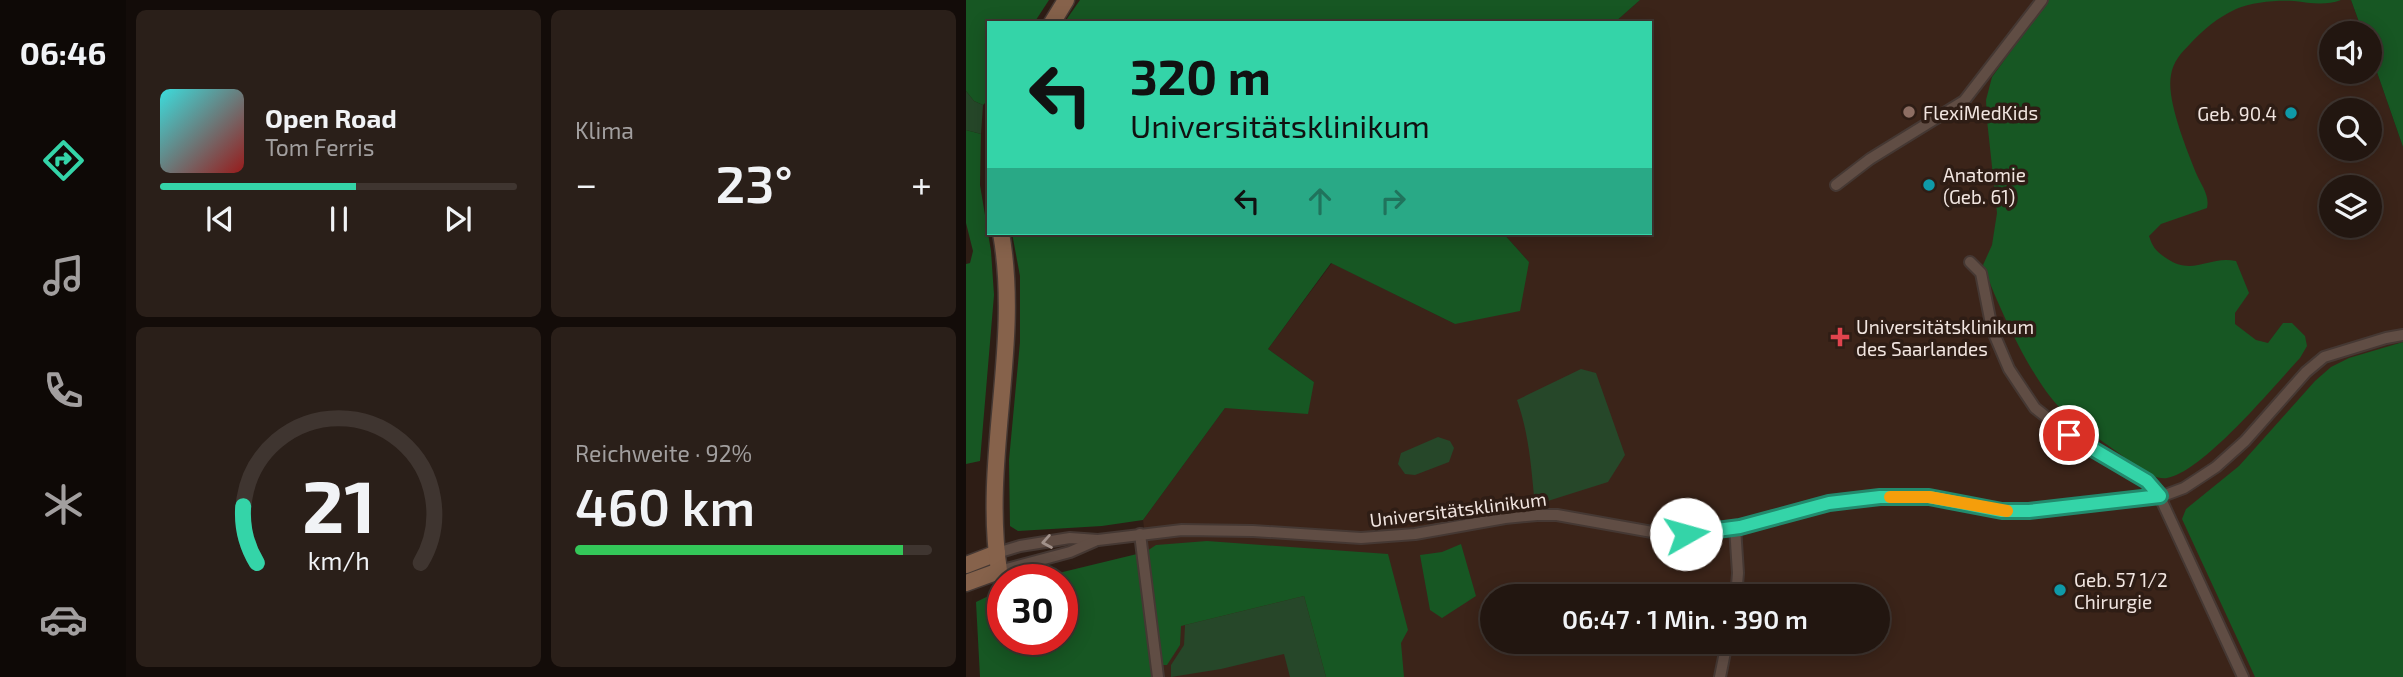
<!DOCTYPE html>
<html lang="de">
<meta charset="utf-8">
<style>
body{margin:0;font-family:"Exo 2",sans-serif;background:#2a1f19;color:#f1f3f6;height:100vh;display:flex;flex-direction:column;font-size:26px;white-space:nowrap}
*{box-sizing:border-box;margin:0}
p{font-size:23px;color:#a29f9f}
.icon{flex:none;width:38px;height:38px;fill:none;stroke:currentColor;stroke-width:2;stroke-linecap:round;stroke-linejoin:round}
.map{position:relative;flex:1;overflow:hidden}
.details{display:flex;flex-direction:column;gap:10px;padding:10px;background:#130c09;width:840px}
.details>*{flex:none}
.banner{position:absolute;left:21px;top:21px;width:665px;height:214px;border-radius:0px;box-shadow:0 4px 18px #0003,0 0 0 2px #3f3530;background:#34d4a8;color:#111;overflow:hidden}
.fabs{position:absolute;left:1353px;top:21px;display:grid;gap:14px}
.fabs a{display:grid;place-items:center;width:63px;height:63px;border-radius:50%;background:#221610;box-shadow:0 4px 18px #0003,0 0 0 2px #3f3530;font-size:35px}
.speed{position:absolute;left:21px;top:564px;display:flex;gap:14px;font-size:35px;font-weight:700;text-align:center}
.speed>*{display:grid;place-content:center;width:91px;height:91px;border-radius:50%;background:#221610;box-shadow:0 4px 18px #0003,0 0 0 2px #3f3530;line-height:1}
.speed .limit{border:10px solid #d22;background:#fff;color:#111}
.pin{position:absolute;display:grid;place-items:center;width:60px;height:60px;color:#fff;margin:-30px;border:4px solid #fff;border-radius:50%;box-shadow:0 2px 7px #0007}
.me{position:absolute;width:77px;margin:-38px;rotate:83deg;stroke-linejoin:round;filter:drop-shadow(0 0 5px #0008)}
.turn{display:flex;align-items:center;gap:24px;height:147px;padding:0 28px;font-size:32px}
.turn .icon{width:91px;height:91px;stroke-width:2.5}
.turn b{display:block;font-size:49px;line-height:60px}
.lanes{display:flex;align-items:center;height:66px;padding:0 28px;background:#0003;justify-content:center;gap:35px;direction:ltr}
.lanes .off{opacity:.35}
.big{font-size:52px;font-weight:600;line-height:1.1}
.details .card{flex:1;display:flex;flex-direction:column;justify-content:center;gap:10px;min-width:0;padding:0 24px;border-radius:10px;background:#2a1f19}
.details .dial{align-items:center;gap:0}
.dial svg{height:182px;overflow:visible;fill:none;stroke:#3f3530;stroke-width:7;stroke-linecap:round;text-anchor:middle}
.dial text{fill:#f1f3f6;stroke:none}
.song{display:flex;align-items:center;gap:21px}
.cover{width:84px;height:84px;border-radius:10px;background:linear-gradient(135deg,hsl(180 70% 55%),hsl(0 70% 35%))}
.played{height:7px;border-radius:4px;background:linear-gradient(90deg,#34d4a8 55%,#3f3530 55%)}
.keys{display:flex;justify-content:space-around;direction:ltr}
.heat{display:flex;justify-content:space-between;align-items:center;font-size:38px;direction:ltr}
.charge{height:10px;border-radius:5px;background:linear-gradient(90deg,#34c759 92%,#3f3530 0)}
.details .tiles{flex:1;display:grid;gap:10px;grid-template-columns:repeat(2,1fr)}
.trip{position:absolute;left:514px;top:584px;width:410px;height:70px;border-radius:35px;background:#221610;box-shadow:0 4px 18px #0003,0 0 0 2px #3f3530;font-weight:600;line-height:70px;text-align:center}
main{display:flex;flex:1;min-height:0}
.tabs{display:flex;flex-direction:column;width:126px;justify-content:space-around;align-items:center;background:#0e0906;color:#a29f9f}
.tabs .icon{width:49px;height:49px}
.tabs .selected{color:#34d4a8}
.tabs b{font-size:32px;color:#f1f3f6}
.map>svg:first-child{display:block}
</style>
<main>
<nav class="tabs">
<b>06:46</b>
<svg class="icon selected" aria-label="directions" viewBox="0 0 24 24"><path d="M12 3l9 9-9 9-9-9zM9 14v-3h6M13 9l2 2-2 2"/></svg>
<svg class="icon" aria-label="music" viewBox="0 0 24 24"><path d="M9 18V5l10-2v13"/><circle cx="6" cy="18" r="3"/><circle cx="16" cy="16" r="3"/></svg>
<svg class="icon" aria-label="phone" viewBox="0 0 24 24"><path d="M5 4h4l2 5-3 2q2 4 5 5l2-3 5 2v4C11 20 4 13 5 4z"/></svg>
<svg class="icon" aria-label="climate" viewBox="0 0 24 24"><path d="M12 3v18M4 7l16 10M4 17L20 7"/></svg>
<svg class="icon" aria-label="car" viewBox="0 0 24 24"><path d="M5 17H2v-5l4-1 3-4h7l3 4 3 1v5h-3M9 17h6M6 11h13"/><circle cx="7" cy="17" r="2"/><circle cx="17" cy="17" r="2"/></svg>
</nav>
<section class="details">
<div class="tiles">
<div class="card">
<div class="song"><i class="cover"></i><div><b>Open Road</b><p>Tom Ferris</p></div></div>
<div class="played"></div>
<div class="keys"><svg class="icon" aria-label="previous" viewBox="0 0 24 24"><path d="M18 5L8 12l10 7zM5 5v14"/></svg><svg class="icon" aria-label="pause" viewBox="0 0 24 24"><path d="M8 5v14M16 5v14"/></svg><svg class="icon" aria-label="next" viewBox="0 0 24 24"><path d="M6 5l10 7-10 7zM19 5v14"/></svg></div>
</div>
<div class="card"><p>Klima</p>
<div class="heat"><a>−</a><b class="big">23°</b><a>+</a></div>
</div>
<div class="card dial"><svg viewBox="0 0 100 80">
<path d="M14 69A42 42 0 1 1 86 69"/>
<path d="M14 69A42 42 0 0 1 8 44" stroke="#34d4a8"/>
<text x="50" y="56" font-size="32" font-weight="700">21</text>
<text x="50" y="72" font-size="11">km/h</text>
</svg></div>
<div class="card"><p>Reichweite · 92%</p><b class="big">460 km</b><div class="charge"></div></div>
</div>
</section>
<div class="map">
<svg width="1437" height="677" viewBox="0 0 1437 677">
<rect width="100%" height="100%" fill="#2e1d15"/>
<path fill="#3b2419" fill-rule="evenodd" d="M674,0H1385L1397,33H1365V72H1404V52L1437,147V677H187L171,554L181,551L177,520L259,408L348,382L302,349L366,263L489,324L563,262L537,233H684V23H648ZM1365,110H1404V149H1365ZM1365,187H1404V226H1365ZM527,597H912V642H527Z"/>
<g fill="#264729">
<path d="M0,91L8,101L17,105L15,134L0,130Z"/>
<path d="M615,369L630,373L659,455L642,482L566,506L564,497L568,496C565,463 562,431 551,400Z"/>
<path d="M472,437L484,441L488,448L483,462L449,475L439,474L432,464L435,453Z"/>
<path d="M338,596L360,677H324L318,654L255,669L205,677V665L218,645L219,625Z"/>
</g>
<g fill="#175723">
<path d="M0,0H83L68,23H23V99L17,105L8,101L0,91Z"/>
<path d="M114,0H674L648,23H98Z"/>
<path d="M1082,0H1375C1359,6 1344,3 1328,1C1311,0 1286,2 1270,9C1251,18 1238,29 1224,44C1215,53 1207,62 1205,75C1200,100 1221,150 1230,173C1235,185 1244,195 1241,208L1195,224L1183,236C1187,248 1190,251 1200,258C1227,277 1243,255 1270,261L1283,293L1269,313V324L1290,340L1302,343L1317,323H1326L1339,336L1341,346L1334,358C1308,386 1237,472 1201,478C1184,480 1167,464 1154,454C1135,440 1113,426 1095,409C1066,381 1031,304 1017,265L1026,245L1031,213L1021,120L1020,100L1026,77Z"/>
<path d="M1385,0H1437V147L1404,52V33H1397Z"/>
<path d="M0,130L15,134L14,185L25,251L28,295L14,461L0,464V264L4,263L7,251L0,223Z"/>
<path d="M46,233H537L563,262L554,311L489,324L365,263L302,349L348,382L342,414L259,408L177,520L136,526L52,531L44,526L43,460L54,342V276Z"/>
<path d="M1437,342V677H1289L1216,519L1220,509L1273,466L1349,381L1365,367L1383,358Z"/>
<path d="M241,541L422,554L442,630L435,643L438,677H360L338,596L215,626L214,645L201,665H194L181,551L190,545Z"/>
<path d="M495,544L510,596L476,618L464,610L454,555L476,552Z"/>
<path d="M171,554L187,677H14L10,602L37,589V639H96V579H68Z"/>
</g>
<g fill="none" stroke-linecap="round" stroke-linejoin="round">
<g stroke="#453833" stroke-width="14">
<g id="street">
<path d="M870,185L904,159L998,101L1076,0"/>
<path d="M1004,262L1015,273L1026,329L1043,369L1069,408L1103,435L1180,481L1194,497L1277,677"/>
<path d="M769,527L772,573L770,597"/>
<path d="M174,534L192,677"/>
<path d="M31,553L54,546L104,538L132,540L216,530L287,531L395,538L449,534L539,518L571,515H591L703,535L736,533L774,527L863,503L914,497H963L1036,511H1063L1194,497L1218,488L1250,467L1279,441L1340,372L1358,357L1420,338L1437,335"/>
<path d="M33,571L104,552L129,541"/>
<path d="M754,677L761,642"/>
</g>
</g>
<g stroke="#453833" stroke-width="19">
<g id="secondary">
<path d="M86,23L100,0"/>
<path d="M0,565L31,553"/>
<path d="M0,583L33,571C16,458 55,345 35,233"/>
</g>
</g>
<use href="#street" stroke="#604d44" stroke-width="10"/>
<use href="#secondary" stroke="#86624b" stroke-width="16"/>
</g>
<defs><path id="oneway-chevron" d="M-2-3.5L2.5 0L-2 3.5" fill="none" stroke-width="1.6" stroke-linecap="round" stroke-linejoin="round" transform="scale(1.75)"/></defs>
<use stroke="#a1918a" href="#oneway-chevron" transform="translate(81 542) rotate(170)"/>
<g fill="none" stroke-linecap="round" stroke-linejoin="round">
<g stroke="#228a6d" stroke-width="18">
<path id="route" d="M720,534L774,527L863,503L914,497H963L1036,511H1063L1194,496L1181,481L1103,435"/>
</g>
<use href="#route" stroke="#34d4a8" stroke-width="12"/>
<path stroke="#f59e0b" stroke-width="12" d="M924,497H963L1041,511"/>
</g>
<circle fill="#8d6e63" stroke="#2e1d15" stroke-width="2.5" cx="943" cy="112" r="7"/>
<g fill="#0f9aa8" stroke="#2e1d15" stroke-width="2.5">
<circle cx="1325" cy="113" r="7"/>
<circle cx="963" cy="185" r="7"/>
<circle cx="1094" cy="590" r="7"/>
</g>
<path fill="#e0444e" stroke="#2e1d15" stroke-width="2.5" d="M870.5 326.5h7v7h7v7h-7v7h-7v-7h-7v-7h7z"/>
<g text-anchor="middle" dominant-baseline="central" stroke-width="7" stroke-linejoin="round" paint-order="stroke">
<g font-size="19" fill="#f1e5e0" stroke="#2e1d15" text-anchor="start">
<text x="957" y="112">FlexiMedKids</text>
<text x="1311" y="113" text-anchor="end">Geb. 90.4</text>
<text x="977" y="174">Anatomie<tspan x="977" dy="22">(Geb. 61)</tspan></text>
<text x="890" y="326">Universitätsklinikum<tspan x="890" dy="22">des Saarlandes</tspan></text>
<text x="1108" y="579">Geb. 57 1/2<tspan x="1108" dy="22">Chirurgie</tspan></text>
</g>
<g font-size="19" fill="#f1e5e0" stroke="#2e1d15">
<text transform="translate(492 509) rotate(-7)">Universitätsklinikum</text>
</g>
</g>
</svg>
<div class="fabs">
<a><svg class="icon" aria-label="sound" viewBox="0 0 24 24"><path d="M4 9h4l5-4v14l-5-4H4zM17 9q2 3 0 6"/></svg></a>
<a><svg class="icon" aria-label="search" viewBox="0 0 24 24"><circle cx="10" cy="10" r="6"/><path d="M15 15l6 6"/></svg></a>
<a><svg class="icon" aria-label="layers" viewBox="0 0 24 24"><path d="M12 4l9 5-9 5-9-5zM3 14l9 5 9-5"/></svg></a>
</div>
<div class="speed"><div class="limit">30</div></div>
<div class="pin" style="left:1103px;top:435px;background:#d93025"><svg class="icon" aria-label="arrive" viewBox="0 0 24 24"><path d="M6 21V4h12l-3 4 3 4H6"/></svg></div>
<svg class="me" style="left:720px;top:534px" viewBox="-20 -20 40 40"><circle r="19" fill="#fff"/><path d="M0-13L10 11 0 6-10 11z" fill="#34d4a8"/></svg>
<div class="trip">06:47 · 1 Min. · 390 m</div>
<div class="banner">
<div class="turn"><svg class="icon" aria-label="left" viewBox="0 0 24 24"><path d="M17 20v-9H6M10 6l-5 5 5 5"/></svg><div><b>320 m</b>Universitätsklinikum</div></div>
<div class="lanes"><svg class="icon" aria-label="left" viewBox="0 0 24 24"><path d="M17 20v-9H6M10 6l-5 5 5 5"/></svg><svg class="icon off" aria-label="ahead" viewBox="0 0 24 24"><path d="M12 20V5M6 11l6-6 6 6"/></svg><svg class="icon off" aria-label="right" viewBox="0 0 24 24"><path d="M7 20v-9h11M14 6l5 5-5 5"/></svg></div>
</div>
</div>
</main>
